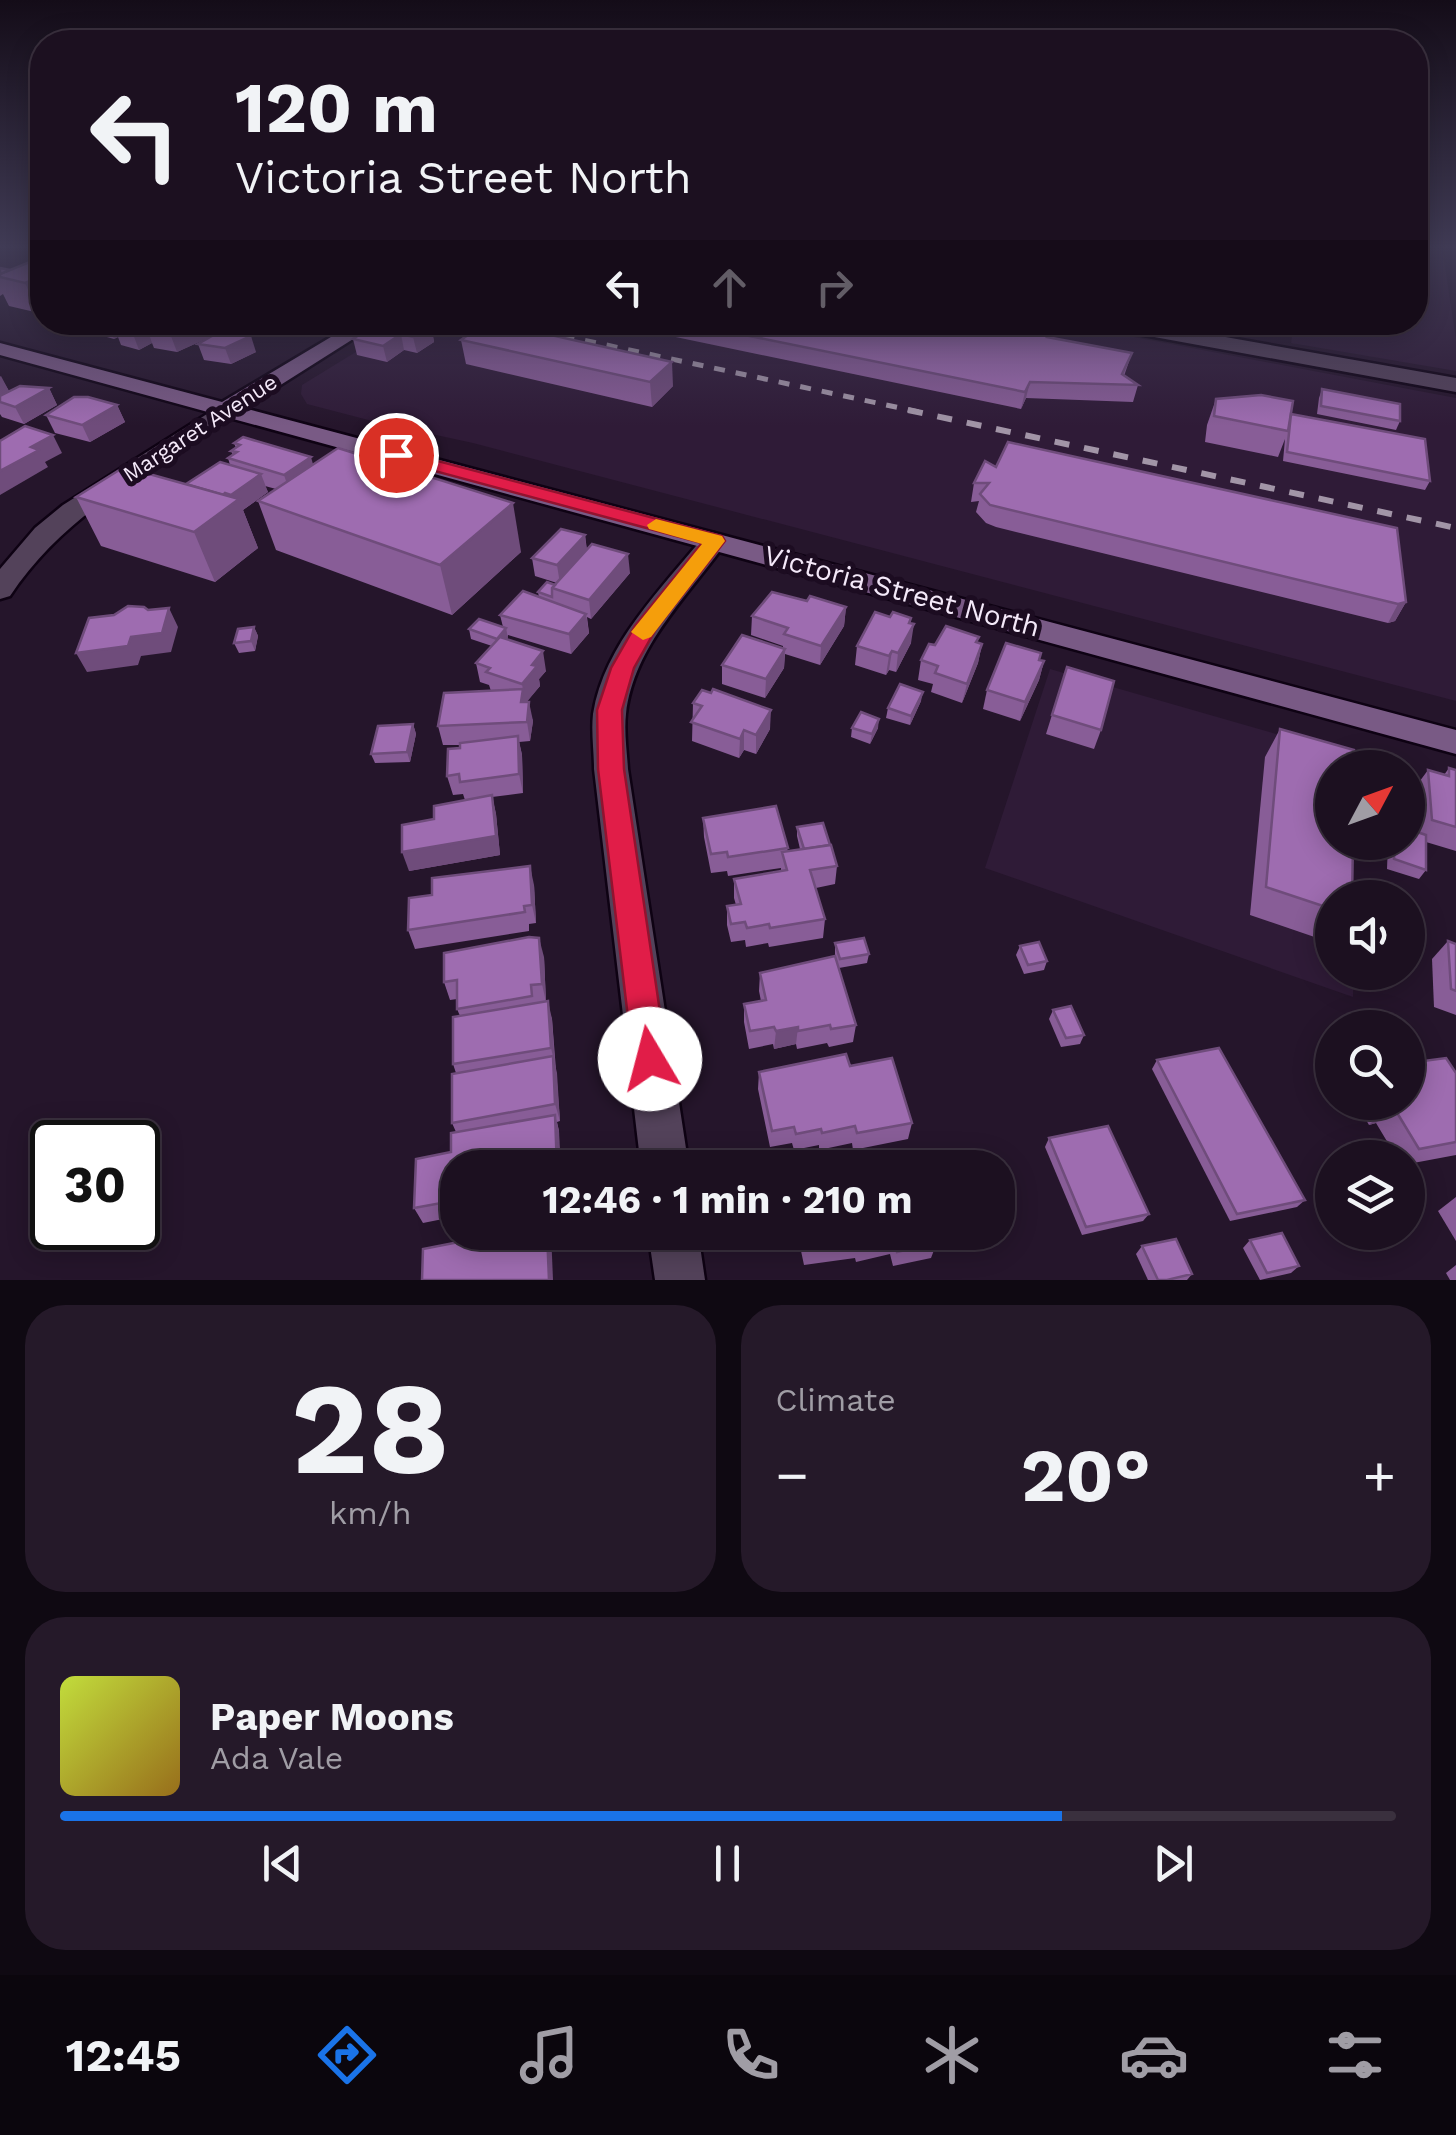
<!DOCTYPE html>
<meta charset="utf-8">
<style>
body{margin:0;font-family:"Work Sans",sans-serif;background:#251929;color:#f1f3f6;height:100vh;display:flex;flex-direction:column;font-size:38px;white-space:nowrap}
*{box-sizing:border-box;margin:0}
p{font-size:32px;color:#a09da5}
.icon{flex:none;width:55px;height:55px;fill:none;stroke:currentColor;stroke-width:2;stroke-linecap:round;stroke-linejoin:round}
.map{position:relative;height:1280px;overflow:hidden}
.details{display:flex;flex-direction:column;gap:25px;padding:25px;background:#0f0912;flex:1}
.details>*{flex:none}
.top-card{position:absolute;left:30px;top:30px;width:1398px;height:305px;border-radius:40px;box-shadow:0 5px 25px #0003,0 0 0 2px #3a303e;background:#1c1020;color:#f1f3f6;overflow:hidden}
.needle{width:65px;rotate:49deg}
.fabs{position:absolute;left:1315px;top:750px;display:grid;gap:20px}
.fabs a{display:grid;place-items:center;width:110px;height:110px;border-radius:50%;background:#1c1020;box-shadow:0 5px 25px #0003,0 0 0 2px #3a303e;font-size:50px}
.speed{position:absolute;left:30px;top:1120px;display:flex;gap:20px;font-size:50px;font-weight:700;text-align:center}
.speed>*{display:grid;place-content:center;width:130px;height:130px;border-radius:50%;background:#1c1020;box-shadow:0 5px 25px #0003,0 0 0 2px #3a303e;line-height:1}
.speed .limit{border:5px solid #111;border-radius:15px;background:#fff;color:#111}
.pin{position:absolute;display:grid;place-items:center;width:85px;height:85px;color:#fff;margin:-42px;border:5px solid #fff;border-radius:50%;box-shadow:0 2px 10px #0007}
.me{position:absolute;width:110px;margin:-55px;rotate:352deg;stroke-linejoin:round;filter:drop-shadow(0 0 8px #0008)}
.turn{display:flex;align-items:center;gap:35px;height:210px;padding:0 40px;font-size:45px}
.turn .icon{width:130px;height:130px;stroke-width:2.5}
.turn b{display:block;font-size:70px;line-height:85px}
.lanes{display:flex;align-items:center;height:95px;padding:0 40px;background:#0003;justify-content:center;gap:50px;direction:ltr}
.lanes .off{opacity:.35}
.big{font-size:75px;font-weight:700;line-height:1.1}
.details .widget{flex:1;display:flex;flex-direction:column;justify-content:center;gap:15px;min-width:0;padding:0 35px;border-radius:40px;background:#251929}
.details .dial{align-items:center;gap:0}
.dial b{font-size:130px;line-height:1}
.song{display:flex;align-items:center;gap:30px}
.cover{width:120px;height:120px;border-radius:15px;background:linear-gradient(135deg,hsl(70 70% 55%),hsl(40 70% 35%))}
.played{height:10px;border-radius:5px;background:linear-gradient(90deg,#1a73e8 75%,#3a303e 75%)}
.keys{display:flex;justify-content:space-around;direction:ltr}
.heat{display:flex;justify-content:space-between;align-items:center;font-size:55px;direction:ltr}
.details .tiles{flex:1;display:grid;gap:25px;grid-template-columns:1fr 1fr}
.widget:last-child{grid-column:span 2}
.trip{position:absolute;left:440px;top:1150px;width:575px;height:100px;border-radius:40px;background:#1c1020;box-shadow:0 5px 25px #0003,0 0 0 2px #3a303e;font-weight:700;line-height:100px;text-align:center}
.tab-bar{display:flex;height:160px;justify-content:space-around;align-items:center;background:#0b060d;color:#a09da5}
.tab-bar .icon{width:70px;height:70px}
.tab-bar .current{color:#1a73e8}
.tab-bar b{font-size:45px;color:#f1f3f6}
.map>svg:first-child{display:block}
</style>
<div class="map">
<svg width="1456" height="1280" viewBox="0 0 1456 1280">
<rect width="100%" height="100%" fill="#25152b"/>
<g fill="#2f1b37">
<path d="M1415,247H1442L1456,339V371L1291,343L1294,323L1415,322Z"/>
<path d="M1055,322L1456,398V701L473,443L376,422L307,404L301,394L302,385L403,323Z"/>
<path d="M1050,669L1353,756L1332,768V842L1353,843V897L1332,898V972L1353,973V997L985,868Z"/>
</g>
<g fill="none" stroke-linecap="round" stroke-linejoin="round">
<g stroke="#0e0213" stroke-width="5">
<g id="street">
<path d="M1096,322H1141L1456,378V392L1105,328Z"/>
<path d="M226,402L237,409L234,414C152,472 67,510 10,596L0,599V569L35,528L63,505Z"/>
<path d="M714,533L727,541C689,595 634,645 626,714C624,732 627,751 628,769L689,1168H641L594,769C594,751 591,732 593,714C604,644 662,588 705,535Z"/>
<path d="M648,1232H698L705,1280H655Z"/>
</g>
</g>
<g stroke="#0e0213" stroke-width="5">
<path id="secondary" d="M356,322H380L244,408L1456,730V754L0,355V343L222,402Z"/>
</g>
<use href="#street" fill="#53425a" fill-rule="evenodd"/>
<use href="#secondary" fill="#795a85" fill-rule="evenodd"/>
<path stroke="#a295a7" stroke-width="5" stroke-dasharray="11 11" stroke-linecap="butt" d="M499,322L919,412"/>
<path stroke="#a295a7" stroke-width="6" stroke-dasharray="15 15" stroke-linecap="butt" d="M908,410L1456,528"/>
</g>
<g fill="#885d97">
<path d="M1415,247L1426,262L1416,284H1415Z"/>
<path d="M42,257L39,313L9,306L3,294L0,296V268L10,270Z"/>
<path d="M91,322H215L218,332L256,352L231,364L204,360L198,344L210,337L177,352L154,348L152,343L139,350L121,345L118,337L114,339L96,334Z"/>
<path d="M604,322H1056L1051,338L1132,353L1124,376L1138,385L1133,402L1026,398L1021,409Z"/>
<path d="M1245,322H1280L1276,334L1244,329Z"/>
<path d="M431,325L434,342L417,353L404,350L387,362L357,355L353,339Z"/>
<path d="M461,340L673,386L652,407L466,364Z"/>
<path d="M0,376L9,391L49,388L57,405L24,424L2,417L0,414Z"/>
<path d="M1322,389L1400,421L1396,430L1317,414L1319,398Z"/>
<path d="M1216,399L1291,414L1430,481L1425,490L1283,461L1285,439L1278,457L1205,442L1207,425Z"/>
<path d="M117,405L125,422L90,442L55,433L46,415Z"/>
<path d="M234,443L313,464L521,552L452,615L276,550L258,501L276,489L265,486L268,492L243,510L258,548L215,582L101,546L76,497L186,484L230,465L228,458L233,455L231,451L236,448Z"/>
<path d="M996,467L1406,602L1395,621L1388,623L996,527L986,523L976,512L979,501L971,502L974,483Z"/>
<path d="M585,535L587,550L630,573L591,619L587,617L589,633L571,654L508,635L507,640L546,671L539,679L540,686L526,702L533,721L530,741L519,742L522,755L523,793L492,797L496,814L500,855L409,871L434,819L465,800L463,794L453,795L447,776L460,748V745H443L438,726L491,691L489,685L480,682L476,663L492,646L471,639L469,629L503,627L500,615L539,597L538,592L555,585L557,583L535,576L532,558Z"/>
<path d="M807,601L846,607L844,626L820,665L785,654L784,668L765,698L722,684V665L783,648V646L751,635L752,616Z"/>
<path d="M890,617L911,618V643L896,672L889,670L886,675L855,665L857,646Z"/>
<path d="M254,627L258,636L255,651L239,653L234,643Z"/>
<path d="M982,644L978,663L962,703L931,692L933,684L918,680L921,660L935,645Z"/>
<path d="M1040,660L1044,661L1039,680L1020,721L983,709L987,690Z"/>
<path d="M1067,667L1101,730L1094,749L1046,734Z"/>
<path d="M921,701L910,725L886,718L888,708Z"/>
<path d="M693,703L770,729L756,754L744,750L739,758L692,741Z"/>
<path d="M413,724L416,734L410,762L375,763L371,754Z"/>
<path d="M852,728H878L870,744L851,737Z"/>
<path d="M1280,729L1332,898V943L1250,915L1265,757Z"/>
<path d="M1449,768L1456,770V851L1426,842V870L1419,879L1387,869L1388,842H1408L1418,832L1414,789L1428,770L1444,775Z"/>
<path d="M703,818L788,848L787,851L800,849L797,836V827L837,866L835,884L816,888L825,919L823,938L769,947L768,943L746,947L745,940L731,942L727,925V906L736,905L734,898V879L781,871V868L728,876L727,871L711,873L704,837Z"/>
<path d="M534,885L536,923L529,924V931L415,949L408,930Z"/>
<path d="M1448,941L1456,944V1015L1434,1007L1432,959Z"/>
<path d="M835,943L869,954L867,963L839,968L856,1025L853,1042L829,1047L827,1043L797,1049L796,1044L774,1049L773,1044L749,1049L744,1022V1004L761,1001L759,991L760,973L835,956Z"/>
<path d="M1020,946L1047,961L1044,970L1024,974L1016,955Z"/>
<path d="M544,957L546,1002L552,1019L560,1121L557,1122L559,1131L458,1168V1216L423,1223L414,1208L451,1152L456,1132L452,1123L456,1073L453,1064L460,1016L457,1009V999L450,1000L444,982Z"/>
<path d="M1053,1010L1084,1035L1080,1044L1061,1047L1049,1019Z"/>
<path d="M1157,1060L1305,1200L1297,1207L1230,1221L1152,1069Z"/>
<path d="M850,1066L912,1123L908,1139L853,1150L852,1143L819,1150V1145L794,1150L792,1143L770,1147L758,1089L759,1072Z"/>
<path d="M1456,1073V1155L1408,1164V1158H1397L1376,1123L1369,1125L1361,1111L1366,1106L1364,1102H1408Z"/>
<path d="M1049,1138L1149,1214L1143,1221L1082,1235L1045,1147Z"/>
<path d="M1456,1197V1241L1438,1211Z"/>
<path d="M797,1232H976L973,1237L936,1245L931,1258L893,1266L890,1254L856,1262L855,1258L804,1265Z"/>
<path d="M1250,1240L1299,1266L1291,1273L1260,1280L1243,1248Z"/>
<path d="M1142,1246L1192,1274L1187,1280H1148L1136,1254Z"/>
<path d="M1456,1265V1280H1450L1446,1273Z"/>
</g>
<g fill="#6f4c7b">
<path d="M42,276V312L39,313L25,283Z"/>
<path d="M107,322H146L115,329L118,337L114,339Z"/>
<path d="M154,322H190L148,331L152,343L139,350L133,334Z"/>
<path d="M201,322H215L219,333L177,352L171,336Z"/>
<path d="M1054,322H1056L1054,331L1043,353L1047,337Z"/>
<path d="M431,325L434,342L417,353L413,337Z"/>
<path d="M401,334L404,350L387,362L383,346Z"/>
<path d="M251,336L256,352L231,364L225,348Z"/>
<path d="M672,362L673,386L652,407L650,382Z"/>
<path d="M1,376L10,393L0,399V377Z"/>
<path d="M1030,382L1026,398L1021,409L1025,392Z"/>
<path d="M49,388L57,405L24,424L15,407Z"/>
<path d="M117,405L125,422L90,442L82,425Z"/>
<path d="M53,435L62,453L45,462L48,467L0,495V471L31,447Z"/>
<path d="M311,457L316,475L290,493L284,475Z"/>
<path d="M261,474L268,492L243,510L258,548L215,582L194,532L215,500L225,493L230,506L234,503L231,495Z"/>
<path d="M513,503L521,552L452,615L440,565Z"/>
<path d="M585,535L587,554L560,584L557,565Z"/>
<path d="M628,554L630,573L591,619L589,600Z"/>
<path d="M1406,602L1395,621L1388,623L1398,604Z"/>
<path d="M846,607L844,626L820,665L821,646Z"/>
<path d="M169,608L178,627L171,652L141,656L138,665L87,672L76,653L131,637Z"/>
<path d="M586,614L589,633L571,654L569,634Z"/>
<path d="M911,618L909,634L914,624L911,643L896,672L898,653Z"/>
<path d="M254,627L258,636L255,651L251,641Z"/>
<path d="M506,628L508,638L499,648L497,639Z"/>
<path d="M982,644L978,663L962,703L967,684Z"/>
<path d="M785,649L784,668L765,698L766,679Z"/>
<path d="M543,651L546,671L539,679L540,686L526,703L521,702L523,690L522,684L532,665Z"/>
<path d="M892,651L889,670L886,675L889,656Z"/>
<path d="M1044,661L1039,680L1020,721L1025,702Z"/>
<path d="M923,692L921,701L910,725L911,716Z"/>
<path d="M529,702L533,721L530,741L527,722Z"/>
<path d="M771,710L770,729L756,754V735Z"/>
<path d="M879,719L878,728L870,744L872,734Z"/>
<path d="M413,724L416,734L410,762L407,752Z"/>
<path d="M744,730V750L739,758L740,739Z"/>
<path d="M518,736L522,755L523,793L519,774Z"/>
<path d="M492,795L496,814L500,855L409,871L402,852Z"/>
<path d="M530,866L534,885L536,923L532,905Z"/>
<path d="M539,938L544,957L546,1002L542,984Z"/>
<path d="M548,1001L552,1019L555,1065L551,1048Z"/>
<path d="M798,1027L796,1044L774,1049L776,1031Z"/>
<path d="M553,1056L557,1073L560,1121L555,1104Z"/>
<path d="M1393,1106L1376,1123L1369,1125L1386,1108Z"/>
<path d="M555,1115L559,1131L561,1168H557Z"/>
<path d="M547,1232H551L553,1280H549Z"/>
</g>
<g fill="#9e6cb0" stroke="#6f4c7b" stroke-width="2.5">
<path d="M1415,247H1424L1426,262L1415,261Z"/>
<path d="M42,257V276L25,283L0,277V274Z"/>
<path d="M0,268L10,270L0,274Z"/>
<path d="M128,322H154L133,334L115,329Z"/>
<path d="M166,322H201L171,336L148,331Z"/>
<path d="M378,322H417L431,325L413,337L401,334L383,346L353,339Z"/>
<path d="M486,322H492L672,362L650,382L461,340Z"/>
<path d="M681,322H1054L1047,337L1132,353L1122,374L1138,385L1030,382L1025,392Z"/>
<path d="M224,329L251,336L225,348L198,344Z"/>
<path d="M20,386L49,388L15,407L0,402V396Z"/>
<path d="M1322,389L1400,404V421L1321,406Z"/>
<path d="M1261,395L1293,401L1288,431L1214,416L1216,399Z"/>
<path d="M74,397H88L117,405L82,425L46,415Z"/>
<path d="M1291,414L1425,439L1430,481L1287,452Z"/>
<path d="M25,426L53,435L31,447L39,450L0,471V441Z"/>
<path d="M243,437L311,457L284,475L228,458L237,452L231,451L240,445L234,443Z"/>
<path d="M1008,442L1397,528L1406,602L1398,604L990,505L980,494L989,483H974L985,461L996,467Z"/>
<path d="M338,448L513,503L440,565L258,501Z"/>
<path d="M220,462L261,474L231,495L225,493L223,495L186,484Z"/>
<path d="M124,467L239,499L194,532L76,497Z"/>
<path d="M561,529L585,535L557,565L532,558Z"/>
<path d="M592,544L628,554L589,600L552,588Z"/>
<path d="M547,582L555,585L552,588V597L538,592Z"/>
<path d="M523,591L586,614L569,634L500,615Z"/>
<path d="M772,592L807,601L810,596L846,607L821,646L784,634L788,628L752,616Z"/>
<path d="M128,606L144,607L148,610L169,608L162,633L131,637L128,646L76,653L89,618L114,615Z"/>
<path d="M875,612L890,617L893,612L911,618L909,623L914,624L898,653L892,651L889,656L857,646Z"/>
<path d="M479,619L506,628L497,639L469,629Z"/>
<path d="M946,626L979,637L976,642L982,644L967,684L935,673L938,666L921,660L929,644L935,645Z"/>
<path d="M254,627L251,641L234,643L238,629Z"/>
<path d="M742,635L785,649L766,679L722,665Z"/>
<path d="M500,637L543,651L532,665L537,666L522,684L486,672L490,668L476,663Z"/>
<path d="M1006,643L1041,653L1039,660L1044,661L1025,702L987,690Z"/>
<path d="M1067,667L1114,681L1101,730L1052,715Z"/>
<path d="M900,684L923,692L911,716L888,708Z"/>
<path d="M523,689L521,702H529L527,722L438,726L444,693Z"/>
<path d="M713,689L771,710L756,735L744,730L740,739L691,722L702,706L693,703L702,690L711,693Z"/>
<path d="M861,712L879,719L872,734L852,728Z"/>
<path d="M413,724L407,752L371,754L378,726Z"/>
<path d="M1280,729L1354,750V768H1332V842H1353L1352,898H1332V909L1266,887Z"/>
<path d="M518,736L519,774L460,782L459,774L447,776L448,749L460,748V743Z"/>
<path d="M1449,768L1456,770V827L1432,820L1428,770L1449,776Z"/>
<path d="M492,795L496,836L402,852V825L434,819V806Z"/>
<path d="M776,806L788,848L728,857L727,852L711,854L703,818Z"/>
<path d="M823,823L830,845L804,849L797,827Z"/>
<path d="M1408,829L1426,835V870L1394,859L1395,842H1408Z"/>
<path d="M831,845L837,866L810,870L825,919L770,928L769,924L747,928L745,922L731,924L727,906L741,904L734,879L787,870L782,852Z"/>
<path d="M530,866L532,905L524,906L525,912L408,930L409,898L432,895V878Z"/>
<path d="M529,937L539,938L542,984L531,985L532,996L457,1009V980L444,982V953Z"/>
<path d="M864,938L869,954L840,959L835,943Z"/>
<path d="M1448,941L1456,944V991L1451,989Z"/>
<path d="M1039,942L1047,961L1028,965L1020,946Z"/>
<path d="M835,956L856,1025L831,1029L830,1025L798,1031V1027L776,1031L774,1027L750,1031L744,1004L766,1000L760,973Z"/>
<path d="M548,1001L551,1048L453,1064V1017Z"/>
<path d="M1071,1006L1084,1035L1066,1038L1053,1010Z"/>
<path d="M1219,1048L1305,1200L1237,1214L1157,1060Z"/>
<path d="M846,1054L850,1066L892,1058L912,1123L857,1133L855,1126L822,1133L821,1129L796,1134L794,1127L772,1131L759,1072Z"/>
<path d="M553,1056L555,1104L452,1123V1074Z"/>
<path d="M1446,1058L1456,1073V1142L1419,1149L1393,1106L1386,1108L1382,1102H1408V1063Z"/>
<path d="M555,1115L557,1168H458V1200L414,1208L416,1159L451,1152V1133Z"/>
<path d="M1108,1126L1149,1214L1086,1227L1049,1138Z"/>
<path d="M957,1153L961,1168H818L884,1154L886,1161L916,1154L919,1161Z"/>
<path d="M463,1232H547L549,1280H422L423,1249L464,1241Z"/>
<path d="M802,1232H934L936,1243L897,1252L894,1240L860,1248L858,1243L806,1250Z"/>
<path d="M1282,1233L1299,1266L1267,1273L1250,1240Z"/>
<path d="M1176,1239L1192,1274L1167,1280H1158L1142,1246Z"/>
</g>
<linearGradient id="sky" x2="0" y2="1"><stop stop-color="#140c18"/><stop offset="0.58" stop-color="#403b55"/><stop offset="1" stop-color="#403b55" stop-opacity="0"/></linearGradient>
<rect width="1456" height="426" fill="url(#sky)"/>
<path fill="#e11d48" stroke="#92132f" stroke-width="2.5" d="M396,450L722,536L725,541L656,629L634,668L622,710L624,769L667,1059L662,1070L650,1075L638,1070L633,1059L598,769L597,710L611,668L635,626L702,543L390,459L387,455Z"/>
<path fill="#f59e0b" d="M656,519L722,536L725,541L651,637L643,640L631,632L702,544L649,529L647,525Z"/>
<g text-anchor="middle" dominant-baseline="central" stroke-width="10" stroke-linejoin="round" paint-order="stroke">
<g font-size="22" fill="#f4e9f9" stroke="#1c0c21">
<text transform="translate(200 428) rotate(-33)">Margaret Avenue</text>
</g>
<g font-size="28" fill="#f4e9f9" stroke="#1c0c21">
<text transform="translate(902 591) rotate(15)">Victoria Street North</text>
</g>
</g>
</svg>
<div class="fabs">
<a><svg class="needle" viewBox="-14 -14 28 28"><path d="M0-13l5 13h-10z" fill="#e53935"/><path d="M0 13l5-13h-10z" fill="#a09da5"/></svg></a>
<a><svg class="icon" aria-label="sound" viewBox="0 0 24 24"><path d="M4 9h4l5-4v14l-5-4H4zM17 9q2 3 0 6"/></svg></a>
<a><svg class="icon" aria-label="search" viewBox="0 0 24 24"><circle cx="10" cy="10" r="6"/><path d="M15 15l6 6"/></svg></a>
<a><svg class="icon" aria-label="layers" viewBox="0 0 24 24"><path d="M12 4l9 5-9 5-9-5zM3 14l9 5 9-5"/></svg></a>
</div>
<div class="speed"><div class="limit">30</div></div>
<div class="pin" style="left:396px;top:455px;background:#d93025"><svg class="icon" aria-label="arrive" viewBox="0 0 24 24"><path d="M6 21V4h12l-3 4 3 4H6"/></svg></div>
<svg class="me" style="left:650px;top:1059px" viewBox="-20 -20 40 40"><circle r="19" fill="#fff"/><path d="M0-13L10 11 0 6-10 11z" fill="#e11d48"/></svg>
<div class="trip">12:46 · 1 min · 210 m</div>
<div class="top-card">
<div class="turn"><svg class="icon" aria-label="left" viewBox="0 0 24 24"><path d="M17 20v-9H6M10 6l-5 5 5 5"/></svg><div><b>120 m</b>Victoria Street North</div></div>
<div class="lanes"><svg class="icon" aria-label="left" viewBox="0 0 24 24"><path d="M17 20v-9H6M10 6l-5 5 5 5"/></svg><svg class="icon off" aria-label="ahead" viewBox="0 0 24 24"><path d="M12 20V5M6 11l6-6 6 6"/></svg><svg class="icon off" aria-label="right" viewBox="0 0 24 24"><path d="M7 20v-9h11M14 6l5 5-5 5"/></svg></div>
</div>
</div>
<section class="details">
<div class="tiles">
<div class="widget dial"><b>28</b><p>km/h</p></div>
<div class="widget"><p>Climate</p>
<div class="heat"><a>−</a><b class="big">20°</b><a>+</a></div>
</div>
<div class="widget">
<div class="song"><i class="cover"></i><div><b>Paper Moons</b><p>Ada Vale</p></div></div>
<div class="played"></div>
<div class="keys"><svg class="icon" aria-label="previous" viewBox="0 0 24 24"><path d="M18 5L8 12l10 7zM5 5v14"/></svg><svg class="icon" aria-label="pause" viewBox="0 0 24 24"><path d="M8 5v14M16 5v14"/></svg><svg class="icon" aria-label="next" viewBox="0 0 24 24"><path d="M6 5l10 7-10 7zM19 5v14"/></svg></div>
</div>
</div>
</section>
<nav class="tab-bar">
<b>12:45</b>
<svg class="icon current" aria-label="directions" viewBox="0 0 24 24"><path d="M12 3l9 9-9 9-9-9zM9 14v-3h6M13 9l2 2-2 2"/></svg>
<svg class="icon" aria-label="music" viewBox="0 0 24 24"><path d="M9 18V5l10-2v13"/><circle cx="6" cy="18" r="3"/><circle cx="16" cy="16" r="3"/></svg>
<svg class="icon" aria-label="phone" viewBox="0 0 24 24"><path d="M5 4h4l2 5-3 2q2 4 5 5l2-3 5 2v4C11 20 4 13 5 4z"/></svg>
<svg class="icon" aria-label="climate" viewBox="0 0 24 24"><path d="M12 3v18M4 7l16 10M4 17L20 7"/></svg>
<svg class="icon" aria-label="car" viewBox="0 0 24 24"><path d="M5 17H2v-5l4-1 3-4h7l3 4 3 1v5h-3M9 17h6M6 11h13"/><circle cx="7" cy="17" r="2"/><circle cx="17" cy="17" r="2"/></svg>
<svg class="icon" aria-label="filters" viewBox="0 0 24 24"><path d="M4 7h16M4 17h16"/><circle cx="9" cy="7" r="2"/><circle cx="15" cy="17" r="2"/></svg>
</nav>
